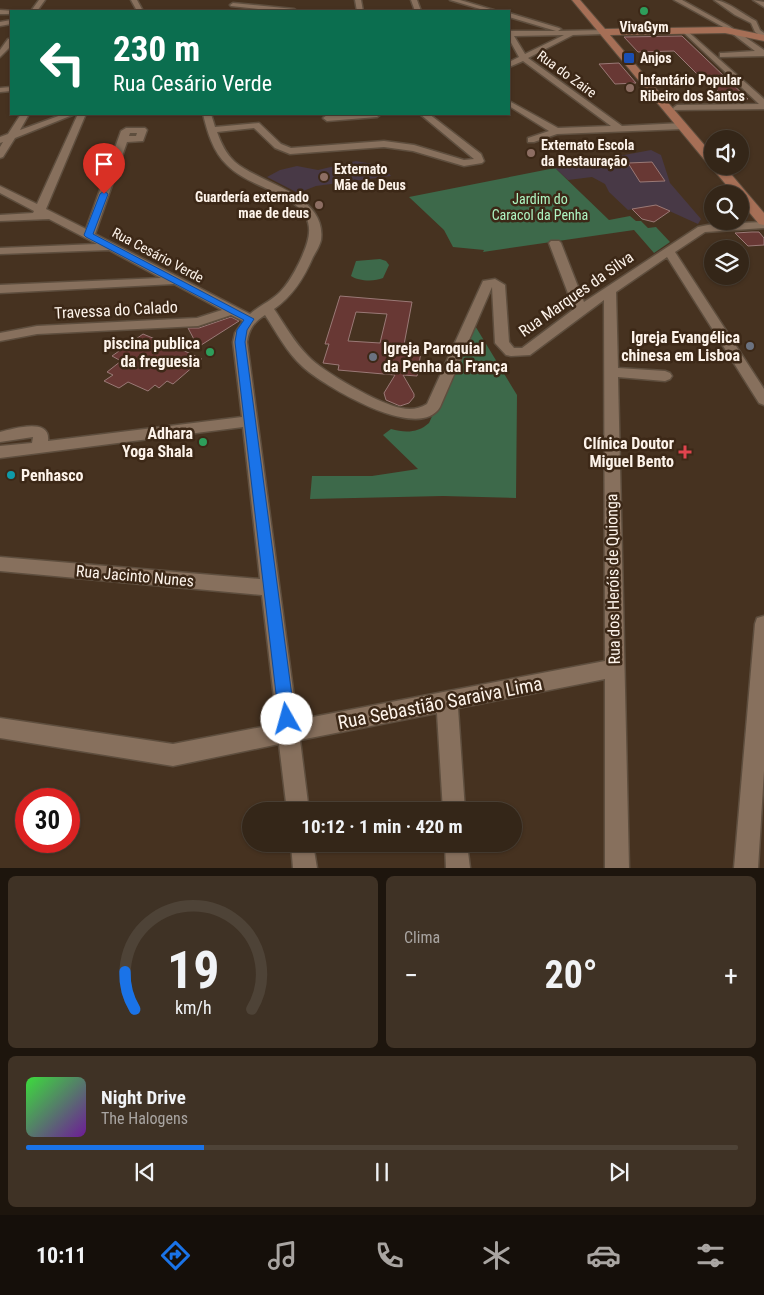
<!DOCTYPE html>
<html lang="pt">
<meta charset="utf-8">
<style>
body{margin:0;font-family:"Roboto Condensed",sans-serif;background:#3f3225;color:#f1f3f6;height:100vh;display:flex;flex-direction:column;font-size:19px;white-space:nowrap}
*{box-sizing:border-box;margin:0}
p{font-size:16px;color:#a9a5a2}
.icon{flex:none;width:28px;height:28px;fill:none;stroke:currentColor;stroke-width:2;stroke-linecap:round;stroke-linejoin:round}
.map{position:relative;height:868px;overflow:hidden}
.details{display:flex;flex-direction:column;gap:8px;padding:8px;background:#1d150d;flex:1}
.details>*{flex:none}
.banner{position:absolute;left:10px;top:10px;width:500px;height:105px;border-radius:0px;box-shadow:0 1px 4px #0004,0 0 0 1px #4e4337;background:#0b6e4f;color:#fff;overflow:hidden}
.buttons{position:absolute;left:704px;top:130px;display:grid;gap:10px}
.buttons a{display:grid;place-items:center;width:45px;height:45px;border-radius:50%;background:#342618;box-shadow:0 1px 4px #0004,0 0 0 1px #4e4337;font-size:25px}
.speed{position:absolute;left:15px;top:788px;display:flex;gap:10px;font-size:25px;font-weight:700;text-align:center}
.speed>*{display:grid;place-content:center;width:65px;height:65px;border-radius:50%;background:#342618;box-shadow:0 1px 4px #0004,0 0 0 1px #4e4337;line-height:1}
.speed .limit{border:8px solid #d22;background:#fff;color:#111}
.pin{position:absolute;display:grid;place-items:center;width:42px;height:42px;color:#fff;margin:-51px -21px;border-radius:50% 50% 50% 0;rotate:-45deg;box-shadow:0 0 5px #0007}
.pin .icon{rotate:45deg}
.me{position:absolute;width:55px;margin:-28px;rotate:353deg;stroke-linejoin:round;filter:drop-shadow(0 0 4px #0008)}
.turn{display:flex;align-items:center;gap:18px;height:105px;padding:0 20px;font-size:22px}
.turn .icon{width:65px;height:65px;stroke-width:2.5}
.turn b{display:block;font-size:35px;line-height:42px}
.big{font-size:38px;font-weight:700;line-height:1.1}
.details .card{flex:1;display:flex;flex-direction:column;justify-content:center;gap:8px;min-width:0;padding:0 18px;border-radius:8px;background:#3f3225}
.details .dial{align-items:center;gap:0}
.dial svg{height:130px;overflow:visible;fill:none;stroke:#4e4337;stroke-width:7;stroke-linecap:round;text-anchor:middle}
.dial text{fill:#f1f3f6;stroke:none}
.song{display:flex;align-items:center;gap:15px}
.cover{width:60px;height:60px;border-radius:8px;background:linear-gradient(135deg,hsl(120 70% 55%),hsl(280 70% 35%))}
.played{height:5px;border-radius:2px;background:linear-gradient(90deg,#1a73e8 25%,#4e4337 25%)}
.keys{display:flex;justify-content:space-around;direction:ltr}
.heat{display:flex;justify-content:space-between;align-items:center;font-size:28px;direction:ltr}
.details .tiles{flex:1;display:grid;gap:8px;grid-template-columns:1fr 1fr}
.card:last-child{grid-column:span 2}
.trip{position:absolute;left:242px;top:802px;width:280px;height:50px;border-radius:25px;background:#342618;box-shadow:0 1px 4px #0004,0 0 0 1px #4e4337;font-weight:700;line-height:50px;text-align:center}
.menu{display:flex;height:80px;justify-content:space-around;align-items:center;background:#150f0a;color:#a9a5a2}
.menu .icon{width:35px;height:35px}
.menu .selected{color:#1a73e8}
.menu b{font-size:22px;color:#f1f3f6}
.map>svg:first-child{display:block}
</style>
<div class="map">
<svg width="764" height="868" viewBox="0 0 764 868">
<rect width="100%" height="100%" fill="#463220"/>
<g fill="#483946">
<path d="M651,150L661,155L670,183L701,219L698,224L656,205L628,210L609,192L605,184L592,177L568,180L555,168Z"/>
<path d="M356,161L383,166L391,176L316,186L298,193L267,177L280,170L297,166L318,170Z"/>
</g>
<g fill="#3d694a">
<path d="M555,168L609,220L630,216L636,221H641L648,228L656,227L670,242L654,253L634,230L483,252L484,250L453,247L444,230L409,197Z"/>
<path d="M380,259L386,261L389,265L383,278C374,282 358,281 351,276L356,261Z"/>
<path d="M474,324L517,395L516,498L443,496L310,499L312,476H372L418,469L383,435L391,429C405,433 418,433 429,423Z"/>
</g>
<g fill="#683834" stroke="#9a7976" fill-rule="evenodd">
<path d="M682,36L748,99H730L723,93L719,92L715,88H711L674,51L638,52L624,37Z"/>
<path d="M619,63L636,83L615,84L599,64Z"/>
<path d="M652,162L665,181L640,182L628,163Z"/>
<path d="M656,205L670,211L654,222L642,219L632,209Z"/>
<path d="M752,232H759L764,238V245L748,246L735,233Z"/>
<path d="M340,296L412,302L403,350L421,352L417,376L403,375L414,394V397L409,403L400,406L386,400L384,393L395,375L338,370L339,365L323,363L329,344H325ZM356,312L387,314L380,343L348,341Z"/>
<path d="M231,317L239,321L198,347L188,328H199Z"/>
<path d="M143,334L189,353L202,359L173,384L167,381L159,388L155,385L148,391L128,382L119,388L104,381L113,375L107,372L121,361L112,356Z"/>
</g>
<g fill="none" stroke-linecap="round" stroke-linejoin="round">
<g stroke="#5e4e3e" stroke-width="3">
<g id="minor">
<path d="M39,0H45L37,11H31Z"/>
<path d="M131,0H137L143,11H137Z"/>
<path d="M355,0H361L363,11H357Z"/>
<path d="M411,0H417L421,11H415Z"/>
<path d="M450,0H460L497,11H487Z"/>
<path d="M674,0H682L729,26L764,50V56L720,57V53H723L755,51L725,28Z"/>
<path d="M714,0C726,0 744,15 756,21L760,30L764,33V38L755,32L751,23L735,15Z"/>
<path d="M753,0L764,2V7Z"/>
<path d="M233,3L294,9L297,11H276L231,6L230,5Z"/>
<path d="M0,10L14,11H11V14H0Z"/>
<path d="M509,13L559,28L561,29L558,31L606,30V34H603L573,35L528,58L622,126L683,123L687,126L683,129L557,134L534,142H528V138L549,131L509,106V101L558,128L611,126L523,61L509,67V62L519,57L509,39V31H556L509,17ZM564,35L525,54L514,36Z"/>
<path d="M11,20V24L0,26V22Z"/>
<path d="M685,29L764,99V109L674,110L673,108L677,105L759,104L683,32L681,31Z"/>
<path d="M8,39H11V46L0,57V50Z"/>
<path d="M11,87V91L0,92V88Z"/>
<path d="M21,114H29L20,130L64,114H75L15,138L3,157L0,158V147L3,142L0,143V137L8,134Z"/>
<path d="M76,114H84L85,116L46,209L86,229L121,131L126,128H145L147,130L143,141L127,142L95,234L250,314C259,306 271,301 280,292C288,284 294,273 299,263C310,240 317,220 293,203C272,188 245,183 227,165C213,152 207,131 203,114H211L215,127L259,123L281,144L291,148L384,141L414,145L464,160L474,159L420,114H429L481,154L484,161L482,163L464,166L413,151L384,147L290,154L275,148L254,128L217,132C221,143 226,154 235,162C260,184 327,194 321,240C320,245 316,252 313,257C304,278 293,296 274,309C285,325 294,342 308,356C323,372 379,404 401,408C410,410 419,409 427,404L483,281L495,279L505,285L509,342L514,348H522L574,309L549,243L551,241H559L561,243L584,302L698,227L713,224L764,222V228L705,232L675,252L764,389V405L759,403L667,257L616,292L618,368L665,371L670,373L672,376L670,379L665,381L618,377L629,868H605V679L458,708L465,811H443L437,713L300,740L309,811H287L279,744L173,766L0,738V718L173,744L277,724L262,595L0,571V557L260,579L243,427L0,458V446L32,443L33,437L0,442V432C13,429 51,417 48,441L242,417L233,342L235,333L243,321L231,315L198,326L37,334L0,341V333L37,326L197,318L222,310L174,284L0,293V285L161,278L109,250L0,254V248L97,244L49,219L0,221V215L33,213L34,211L0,193V186L37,204L77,116ZM130,133H137L136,136H129ZM492,287L495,343L506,355L511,356L530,355L604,300L605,661L297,720L247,342C249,329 254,322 265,315C277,333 287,353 303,367C324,386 419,443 440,407Z"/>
<path d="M347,114H381L377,117L327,121L323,118L327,115Z"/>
<path d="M764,616V771L758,868H734L755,624L757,618Z"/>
<path d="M291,844H313L317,868H293Z"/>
<path d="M445,844H467L470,868H446Z"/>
</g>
</g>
<g stroke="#5e4e3e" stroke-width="2">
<path id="major" d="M572,0H580L605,29L725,27L764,35V41L725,33L610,35L712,154V166H724L764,213V225L759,224L740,201V194H734L713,169L712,165L708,164Z"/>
</g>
<use href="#minor" fill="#87705d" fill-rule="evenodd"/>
<use href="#major" fill="#a66f56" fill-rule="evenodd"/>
</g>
<path fill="#1a73e8" stroke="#114b97" d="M104,191L108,194L93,234L254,319L247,330L245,342L295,719L292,724L287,726L281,724L279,719L235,342L237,330L244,320L86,237L84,235L100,194Z"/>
<g fill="#2e9e5b" stroke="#3c2817" stroke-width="2">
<circle cx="644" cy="11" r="5"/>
<circle cx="210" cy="352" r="5"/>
<circle cx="203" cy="442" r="5"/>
</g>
<rect fill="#1a4fb4" stroke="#3c2817" stroke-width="2" x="623" y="52" width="12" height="12" rx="2.5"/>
<g fill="#8d6e63" stroke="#3c2817" stroke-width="2">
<circle cx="630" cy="88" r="5"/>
<circle cx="531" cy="153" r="5"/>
<circle cx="324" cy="177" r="5"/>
<circle cx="319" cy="205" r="5"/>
</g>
<g fill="#6b7280" stroke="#3c2817" stroke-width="2">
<circle cx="750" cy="346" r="5"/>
<circle cx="373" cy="357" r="5"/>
</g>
<path fill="#e0444e" stroke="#3c2817" stroke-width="2" d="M682.5 444.5h5v5h5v5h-5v5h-5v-5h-5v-5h5z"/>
<circle fill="#0f9aa8" stroke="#3c2817" stroke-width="2" cx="11" cy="475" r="5"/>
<g text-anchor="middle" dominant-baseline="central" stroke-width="5" stroke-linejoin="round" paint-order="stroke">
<g font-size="14" font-weight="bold" fill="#fdf3ea" stroke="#3c2817" text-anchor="start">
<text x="644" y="27" text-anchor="middle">VivaGym</text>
<text x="640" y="58">Anjos</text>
<text x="640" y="80">Infantário Popular<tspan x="640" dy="16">Ribeiro dos Santos</tspan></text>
<text x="541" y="145">Externato Escola<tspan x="541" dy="16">da Restauração</tspan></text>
<text x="334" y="169">Externato<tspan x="334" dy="16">Mãe de Deus</tspan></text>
<text x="309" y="197" text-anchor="end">Guardería externado<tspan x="309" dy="16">mae de deus</tspan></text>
</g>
<g font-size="14" fill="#fdf3ea" stroke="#3c2817">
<text transform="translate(567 74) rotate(36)">Rua do Zaire</text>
<text transform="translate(158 255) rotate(28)">Rua Cesário Verde</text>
</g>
<g font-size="14" fill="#aef4c1" stroke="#3c2817">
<text x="540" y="199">Jardim do<tspan x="540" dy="16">Caracol da Penha</tspan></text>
</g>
<g font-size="16" fill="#fdf3ea" stroke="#3c2817">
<text transform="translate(576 294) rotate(-35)">Rua Marques da Silva</text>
<text transform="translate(116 310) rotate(-3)">Travessa do Calado</text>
<text transform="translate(135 576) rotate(5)">Rua Jacinto Nunes</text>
<text transform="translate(613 579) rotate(-91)">Rua dos Heróis de Quionga</text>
</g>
<g font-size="16" font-weight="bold" fill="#fdf3ea" stroke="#3c2817" text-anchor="end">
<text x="740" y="337">Igreja Evangélica<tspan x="740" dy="18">chinesa em Lisboa</tspan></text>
<text x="200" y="343">piscina publica<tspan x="200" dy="18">da freguesia</tspan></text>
<text x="383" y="348" text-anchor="start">Igreja Paroquial<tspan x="383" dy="18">da Penha da França</tspan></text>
<text x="193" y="433">Adhara<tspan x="193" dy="18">Yoga Shala</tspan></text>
<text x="674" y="443">Clínica Doutor<tspan x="674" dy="18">Miguel Bento</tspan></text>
<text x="21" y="475" text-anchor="start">Penhasco</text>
</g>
<g font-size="19" fill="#fdf3ea" stroke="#3c2817">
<text transform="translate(440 703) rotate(-11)">Rua Sebastião Saraiva Lima</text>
</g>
</g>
</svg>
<div class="buttons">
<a><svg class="icon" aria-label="sound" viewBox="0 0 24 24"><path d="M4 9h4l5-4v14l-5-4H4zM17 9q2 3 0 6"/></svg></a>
<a><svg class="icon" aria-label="search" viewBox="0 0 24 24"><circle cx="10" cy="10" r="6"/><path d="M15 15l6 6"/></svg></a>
<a><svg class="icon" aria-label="layers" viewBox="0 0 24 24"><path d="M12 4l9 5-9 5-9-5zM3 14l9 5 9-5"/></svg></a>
</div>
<div class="speed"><div class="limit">30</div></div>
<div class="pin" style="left:104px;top:194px;background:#d93025"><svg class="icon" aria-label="arrive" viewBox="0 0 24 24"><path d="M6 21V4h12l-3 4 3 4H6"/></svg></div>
<svg class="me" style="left:287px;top:719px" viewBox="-20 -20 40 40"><circle r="19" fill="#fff"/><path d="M0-13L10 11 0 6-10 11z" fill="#1a73e8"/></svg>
<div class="trip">10:12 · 1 min · 420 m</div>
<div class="banner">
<div class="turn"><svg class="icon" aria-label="left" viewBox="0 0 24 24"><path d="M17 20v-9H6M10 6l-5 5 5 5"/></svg><div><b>230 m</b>Rua Cesário Verde</div></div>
</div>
</div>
<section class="details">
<div class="tiles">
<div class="card dial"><svg viewBox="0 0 100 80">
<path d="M14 69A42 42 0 1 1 86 69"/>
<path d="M14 69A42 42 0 0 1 8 46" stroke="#1a73e8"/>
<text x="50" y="56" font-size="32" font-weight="700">19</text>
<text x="50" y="72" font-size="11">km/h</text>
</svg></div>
<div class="card"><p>Clima</p>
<div class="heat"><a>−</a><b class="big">20°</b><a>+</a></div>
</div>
<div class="card">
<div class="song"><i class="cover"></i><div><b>Night Drive</b><p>The Halogens</p></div></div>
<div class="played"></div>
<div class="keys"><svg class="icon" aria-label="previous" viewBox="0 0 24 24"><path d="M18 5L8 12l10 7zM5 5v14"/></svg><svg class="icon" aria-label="pause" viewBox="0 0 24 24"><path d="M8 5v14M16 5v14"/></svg><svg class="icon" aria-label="next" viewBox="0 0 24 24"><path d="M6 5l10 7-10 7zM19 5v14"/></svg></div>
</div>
</div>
</section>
<nav class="menu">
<b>10:11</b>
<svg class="icon selected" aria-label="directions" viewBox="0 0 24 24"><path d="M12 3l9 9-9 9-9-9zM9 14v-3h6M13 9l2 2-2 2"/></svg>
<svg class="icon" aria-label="music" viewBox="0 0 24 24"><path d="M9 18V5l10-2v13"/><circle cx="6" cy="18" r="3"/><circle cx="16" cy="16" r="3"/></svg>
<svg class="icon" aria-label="phone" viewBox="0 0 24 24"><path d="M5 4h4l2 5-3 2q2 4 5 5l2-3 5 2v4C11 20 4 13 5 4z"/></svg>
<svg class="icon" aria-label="climate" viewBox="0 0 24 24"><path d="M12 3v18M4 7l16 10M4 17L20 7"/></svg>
<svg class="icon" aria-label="car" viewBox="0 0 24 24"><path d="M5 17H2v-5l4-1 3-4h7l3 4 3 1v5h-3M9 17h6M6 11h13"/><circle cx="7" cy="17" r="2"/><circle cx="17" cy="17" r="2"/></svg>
<svg class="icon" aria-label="filters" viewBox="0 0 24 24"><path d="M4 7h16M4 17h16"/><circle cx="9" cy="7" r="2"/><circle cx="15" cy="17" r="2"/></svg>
</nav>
